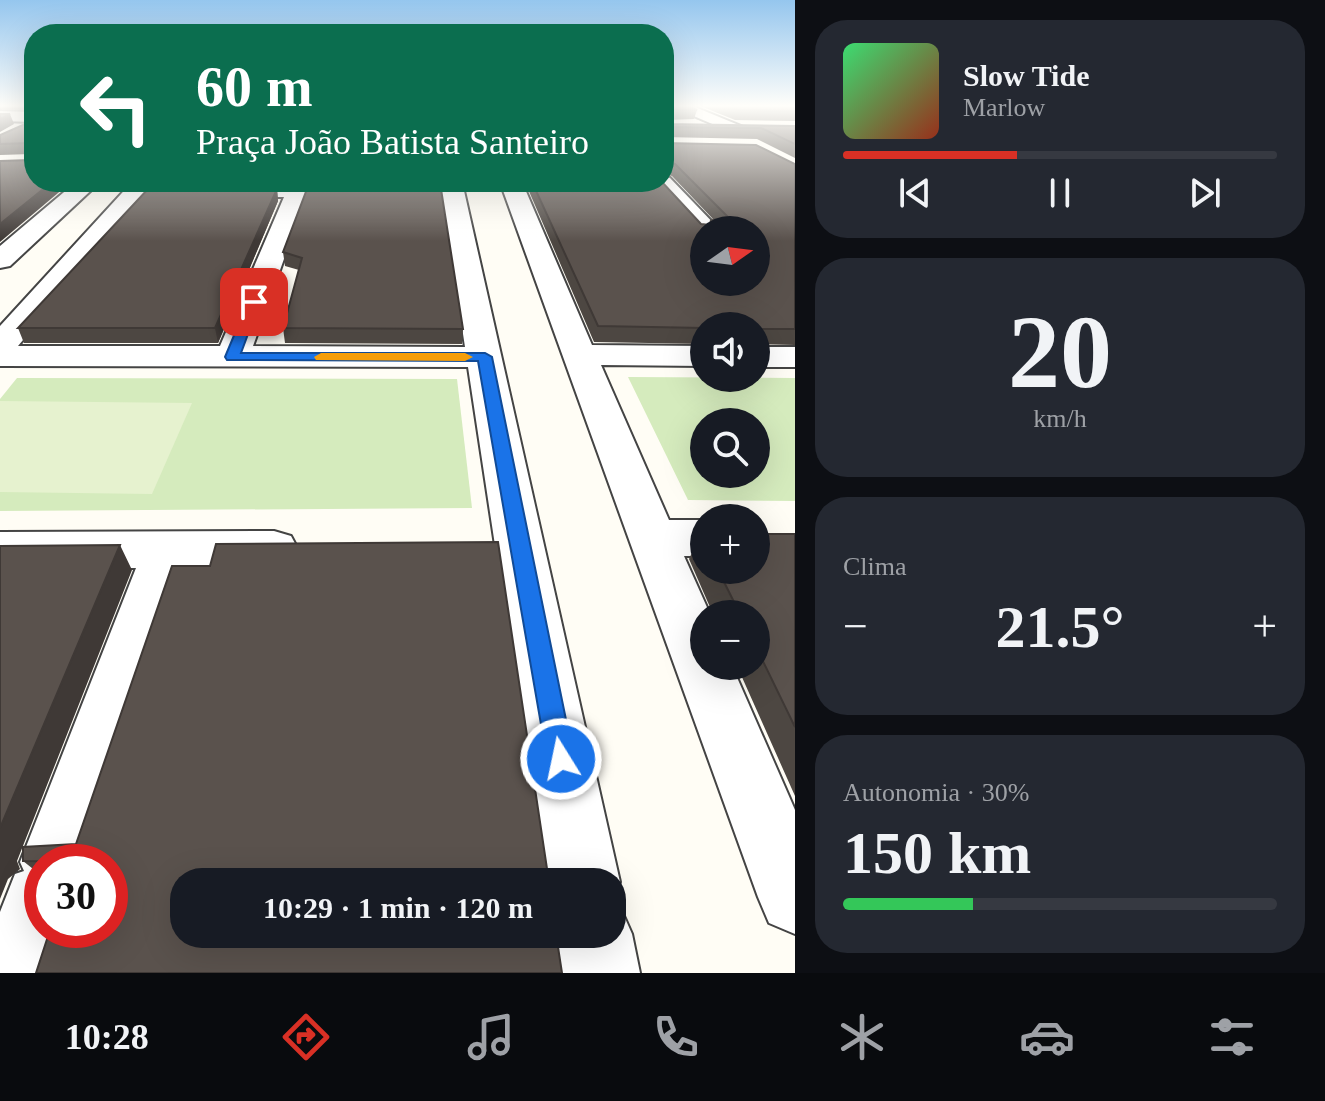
<!DOCTYPE html>
<html lang="pt">
<meta charset="utf-8">
<style>
body{margin:0;font-family:"Times New Roman",serif;background:#242831;color:#f1f3f6;height:100vh;display:flex;flex-direction:column;font-size:30px;white-space:nowrap}
*{box-sizing:border-box;margin:0}
p{font-size:26px;color:#9ea1a6}
.icon{flex:none;width:44px;height:44px;fill:none;stroke:currentColor;stroke-width:2;stroke-linecap:round;stroke-linejoin:round}
.map{position:relative;flex:1;overflow:hidden}
.drawer{display:flex;flex-direction:column;gap:20px;padding:20px;background:#0d0f14;width:530px}
.drawer>*{flex:none}
.banner{position:absolute;left:24px;top:24px;width:650px;height:168px;border-radius:32px;box-shadow:0 8px 32px #0002;background:#0b6e4f;color:#fff;overflow:hidden}
.needle{width:52px;rotate:76deg}
.fabs{position:absolute;left:690px;top:216px;display:grid;gap:16px}
.fabs a{display:grid;place-items:center;width:80px;height:80px;border-radius:50%;background:#171b24;box-shadow:0 8px 32px #0002;font-size:40px}
.speed{position:absolute;left:24px;top:844px;display:flex;gap:16px;font-size:40px;font-weight:700;text-align:center}
.speed>*{display:grid;place-content:center;width:104px;height:104px;border-radius:50%;background:#171b24;box-shadow:0 8px 32px #0002;line-height:1}
.speed .limit{border:12px solid #d22;background:#fff;color:#111}
.pin{position:absolute;display:grid;place-items:center;width:68px;height:68px;color:#fff;margin:-34px;border-radius:16px;box-shadow:0 4px 12px #0006}
.me{position:absolute;width:88px;margin:-44px;rotate:350deg;stroke-linejoin:round;filter:drop-shadow(0 0 6px #0008)}
.turn{display:flex;align-items:center;gap:28px;height:168px;padding:0 40px;font-size:36px}
.turn .icon{width:104px;height:104px;stroke-width:2.5}
.turn b{display:block;font-size:56px;line-height:68px}
.big{font-size:60px;font-weight:800;line-height:1.1}
.drawer .card{flex:1;display:flex;flex-direction:column;justify-content:center;gap:12px;min-width:0;padding:0 28px;border-radius:32px;background:#242831}
.drawer .dial{align-items:center;gap:0}
.dial b{font-size:104px;line-height:1}
.song{display:flex;align-items:center;gap:24px}
.cover{width:96px;height:96px;border-radius:12px;background:linear-gradient(135deg,hsl(140 70% 55%),hsl(10 70% 35%))}
.played{height:8px;border-radius:4px;background:linear-gradient(90deg,#d93025 40%,#363941 40%)}
.keys{display:flex;justify-content:space-around;direction:ltr}
.heat{display:flex;justify-content:space-between;align-items:center;font-size:44px;direction:ltr}
.charge{height:12px;border-radius:6px;background:linear-gradient(90deg,#34c759 30%,#363941 0)}
.trip{position:absolute;left:170px;top:868px;width:456px;height:80px;border-radius:32px;background:#171b24;box-shadow:0 8px 32px #0002;font-weight:800;line-height:80px;text-align:center}
.tab-bar{display:flex;height:128px;justify-content:space-around;align-items:center;background:#090b0e;color:#9ea1a6}
.tab-bar .icon{width:56px;height:56px}
.tab-bar .selected{color:#d93025}
.tab-bar b{font-size:36px;color:#f1f3f6}
main{display:flex;flex:1;min-height:0}
.map>svg:first-child{display:block}
</style>
<main>
<div class="map">
<svg width="795" height="973" viewBox="0 0 795 973">
<rect width="100%" height="100%" fill="#fffdf5"/>
<g fill="#d5ebbd" fill-rule="evenodd">
<path d="M628,377L795,378V501L688,500ZM704,422H756V474H704Z"/>
<path d="M17,378L457,379L472,508L0,511V399Z"/>
</g>
<path fill="#e6f2cf" d="M0,401L192,403L152,494L0,492Z"/>
<g fill="none" stroke-linecap="round" stroke-linejoin="round">
<g stroke="#444" stroke-width="4">
<g id="minor">
<path d="M668,105H690L746,128L737,133L731,132Z"/>
<path d="M664,176L670,178L720,230H704V236L699,235L652,182H664Z"/>
<path d="M76,182H100L10,266L0,268V246Z"/>
<path d="M132,182L373,185L376,190L373,195L365,197H306L253,346L465,347L440,182H462L620,882L612,901V882H546L468,367L0,366V326ZM142,197H284L220,346H18Z"/>
<path d="M500,182H522L592,345L704,346V366L601,365L669,520H704V556H684L710,614H704V666H732L795,810V934L769,923L758,897Z"/>
<rect x="756" y="347" width="39" height="20"/>
<path d="M274,531L291,536L298,549L291,562L274,567L186,568L92,862H42V930H70L56,973H0V912L15,874L24,871L20,862L136,568H0V532Z"/>
<path d="M612,903L620,907L632,934L640,973H560L554,934H612Z"/>
</g>
</g>
<g stroke="#444" stroke-width="4">
<path id="tertiary" d="M0,111L34,112V122L0,121Z"/>
</g>
<use href="#minor" fill="#fff" fill-rule="evenodd"/>
<use href="#tertiary" fill="#fff" fill-rule="evenodd"/>
</g>
<g fill="#4d4742">
<path d="M0,105H34V182L30,160L31,154L0,155V144L32,121V110L0,109Z"/>
<path d="M664,105L697,110L694,119L664,120L665,124L795,126V158L757,139L664,137L665,143L795,164V345L756,344V326H704V344L594,342L525,182H662L701,224L710,225L713,219L672,176L664,174Z"/>
<path d="M698,105H795V121L735,120Z"/>
<path d="M277,189L278,201L218,343H24L18,328Z"/>
<path d="M307,189L463,329L462,344L285,343L283,328L299,270L285,266L283,252Z"/>
<path d="M701,534H704V570H756L795,534V796L737,666H756V614H713L689,559Z"/>
<path d="M23,847L110,862H42V876L23,861Z"/>
</g>
<g fill="#3f3936">
<path d="M10,114L14,124L0,132V119Z"/>
<path d="M52,182H71L0,242V224Z"/>
<path d="M277,189L278,201L218,343L215,328Z"/>
<path d="M120,545L132,570L17,861L20,869L8,879L0,899V828Z"/>
</g>
<g fill="#5a524d" stroke="#3f3936" stroke-width="2" fill-rule="evenodd">
<path d="M33,105H34V182H52L0,224V161L30,160L33,146L30,143L0,144V135L32,121Z"/>
<path d="M664,105H686L697,110H664L665,124L795,126V144L761,128L667,127L664,129Z"/>
<path d="M725,105H795V111L738,110Z"/>
<path d="M0,114H10L0,119Z"/>
<path d="M664,133L665,143L756,145L795,164V329H756V326H704V328L598,326L532,182H662L701,224L710,225L711,220L728,217L675,164L665,162L664,167ZM704,230H756V282H704Z"/>
<path d="M148,189H277L215,328H18Z"/>
<path d="M307,189H441L463,329L283,328L302,258L283,252Z"/>
<path d="M756,534H795V727L756,647V614H740L718,570H756Z"/>
<path d="M498,542L549,882H184V934H556L562,973H36L50,930H110V862L23,861V847L76,844L172,566H210L216,544Z"/>
<path d="M120,545L0,828V546Z"/>
</g>
<linearGradient id="sky" x2="0" y2="1"><stop stop-color="#95c6ee"/><stop offset="0.44" stop-color="#fffefa"/><stop offset="1" stop-color="#fffefa" stop-opacity="0"/></linearGradient>
<rect width="795" height="241" fill="url(#sky)"/>
<path fill="#1a73e8" stroke="#114b97" stroke-width="2" d="M254,298L260,302L241,353H485L492,357L574,759L570,768L561,772L551,768L547,759L478,361L227,360L225,357L248,302Z"/>
<path fill="#f59e0b" d="M321,353H465L473,357L465,361L316,360L314,357Z"/>
</svg>
<div class="fabs">
<a><svg class="needle" viewBox="-14 -14 28 28"><path d="M0-13l5 13h-10z" fill="#e53935"/><path d="M0 13l5-13h-10z" fill="#9ea1a6"/></svg></a>
<a><svg class="icon" aria-label="sound" viewBox="0 0 24 24"><path d="M4 9h4l5-4v14l-5-4H4zM17 9q2 3 0 6"/></svg></a>
<a><svg class="icon" aria-label="search" viewBox="0 0 24 24"><circle cx="10" cy="10" r="6"/><path d="M15 15l6 6"/></svg></a>
<a>+</a>
<a>−</a>
</div>
<div class="speed"><div class="limit">30</div></div>
<div class="pin" style="left:254px;top:302px;background:#d93025"><svg class="icon" aria-label="arrive" viewBox="0 0 24 24"><path d="M6 21V4h12l-3 4 3 4H6"/></svg></div>
<svg class="me" style="left:561px;top:759px" viewBox="-20 -20 40 40"><circle r="17" fill="#1a73e8" stroke="#fff" stroke-width="3"/><path d="M0-11L8 9 0 5-8 9z" fill="#fff"/></svg>
<div class="trip">10:29 · 1 min · 120 m</div>
<div class="banner">
<div class="turn"><svg class="icon" aria-label="left" viewBox="0 0 24 24"><path d="M17 20v-9H6M10 6l-5 5 5 5"/></svg><div><b>60 m</b>Praça João Batista Santeiro</div></div>
</div>
</div>
<section class="drawer">
<div class="card">
<div class="song"><i class="cover"></i><div><b>Slow Tide</b><p>Marlow</p></div></div>
<div class="played"></div>
<div class="keys"><svg class="icon" aria-label="previous" viewBox="0 0 24 24"><path d="M18 5L8 12l10 7zM5 5v14"/></svg><svg class="icon" aria-label="pause" viewBox="0 0 24 24"><path d="M8 5v14M16 5v14"/></svg><svg class="icon" aria-label="next" viewBox="0 0 24 24"><path d="M6 5l10 7-10 7zM19 5v14"/></svg></div>
</div>
<div class="card dial"><b>20</b><p>km/h</p></div>
<div class="card"><p>Clima</p>
<div class="heat"><a>−</a><b class="big">21.5°</b><a>+</a></div>
</div>
<div class="card"><p>Autonomia · 30%</p><b class="big">150 km</b><div class="charge"></div></div>
</section>
</main>
<nav class="tab-bar">
<b>10:28</b>
<svg class="icon selected" aria-label="directions" viewBox="0 0 24 24"><path d="M12 3l9 9-9 9-9-9zM9 14v-3h6M13 9l2 2-2 2"/></svg>
<svg class="icon" aria-label="music" viewBox="0 0 24 24"><path d="M9 18V5l10-2v13"/><circle cx="6" cy="18" r="3"/><circle cx="16" cy="16" r="3"/></svg>
<svg class="icon" aria-label="phone" viewBox="0 0 24 24"><path d="M5 4h4l2 5-3 2q2 4 5 5l2-3 5 2v4C11 20 4 13 5 4z"/></svg>
<svg class="icon" aria-label="climate" viewBox="0 0 24 24"><path d="M12 3v18M4 7l16 10M4 17L20 7"/></svg>
<svg class="icon" aria-label="car" viewBox="0 0 24 24"><path d="M5 17H2v-5l4-1 3-4h7l3 4 3 1v5h-3M9 17h6M6 11h13"/><circle cx="7" cy="17" r="2"/><circle cx="17" cy="17" r="2"/></svg>
<svg class="icon" aria-label="filters" viewBox="0 0 24 24"><path d="M4 7h16M4 17h16"/><circle cx="9" cy="7" r="2"/><circle cx="15" cy="17" r="2"/></svg>
</nav>
